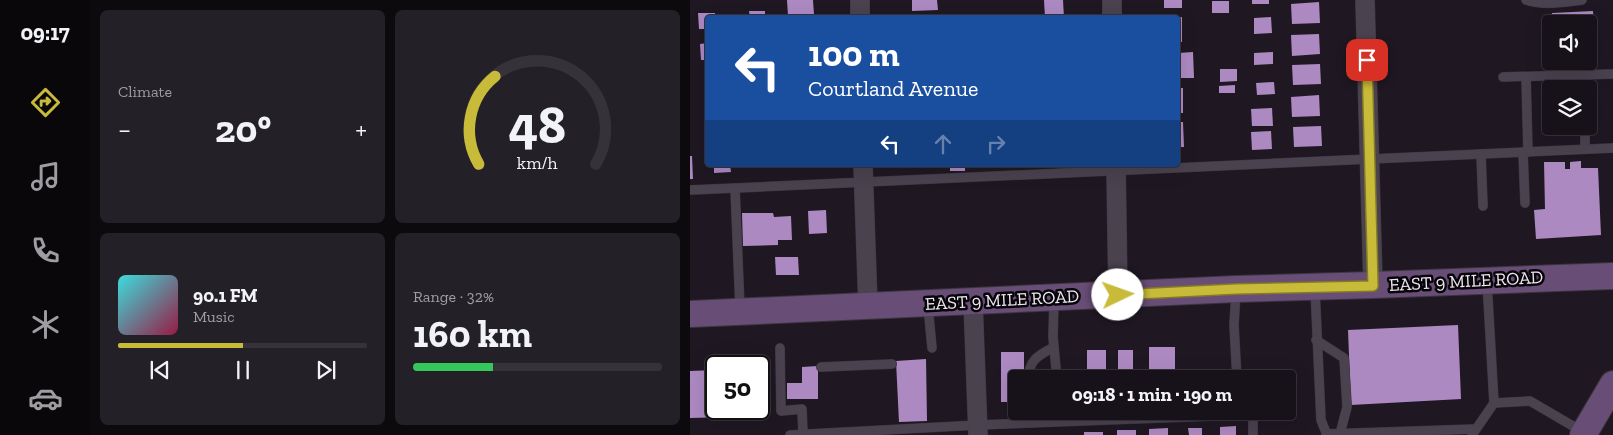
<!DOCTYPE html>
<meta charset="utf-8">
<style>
body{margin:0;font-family:"Zilla Slab",serif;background:#242027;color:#f1f3f6;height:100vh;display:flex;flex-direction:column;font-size:19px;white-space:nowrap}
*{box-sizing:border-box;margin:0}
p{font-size:16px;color:#9e9ea2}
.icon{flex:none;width:28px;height:28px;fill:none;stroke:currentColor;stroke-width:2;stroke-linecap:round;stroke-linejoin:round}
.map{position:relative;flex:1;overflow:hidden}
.sheet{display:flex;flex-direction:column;gap:10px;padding:10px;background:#0d0a0e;width:600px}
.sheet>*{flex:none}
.guide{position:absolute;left:15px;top:15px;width:475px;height:152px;border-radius:5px;box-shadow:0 5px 20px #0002,0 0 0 1px #363239;background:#1a4fa0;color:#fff;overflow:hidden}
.controls{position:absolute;left:852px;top:15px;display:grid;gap:10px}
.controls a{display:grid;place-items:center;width:55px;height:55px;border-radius:5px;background:#17121a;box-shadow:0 5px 20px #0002,0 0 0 1px #363239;font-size:25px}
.speed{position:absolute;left:15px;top:355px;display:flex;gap:10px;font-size:25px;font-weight:700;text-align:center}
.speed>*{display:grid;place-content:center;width:65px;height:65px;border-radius:50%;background:#17121a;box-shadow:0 5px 20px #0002,0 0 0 1px #363239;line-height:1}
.speed .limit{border:2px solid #111;border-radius:8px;background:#fff;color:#111}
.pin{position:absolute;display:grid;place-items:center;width:42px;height:42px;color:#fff;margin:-21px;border-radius:10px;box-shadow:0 2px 8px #0006}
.me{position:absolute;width:55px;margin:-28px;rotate:87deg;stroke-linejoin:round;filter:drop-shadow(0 0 4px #0008)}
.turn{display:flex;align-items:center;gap:18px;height:105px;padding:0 20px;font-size:22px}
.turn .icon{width:65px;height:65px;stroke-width:2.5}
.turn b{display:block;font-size:35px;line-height:42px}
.lanes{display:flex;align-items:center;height:48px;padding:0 20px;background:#0003;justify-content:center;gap:25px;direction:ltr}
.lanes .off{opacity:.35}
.big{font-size:38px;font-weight:700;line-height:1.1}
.sheet .tile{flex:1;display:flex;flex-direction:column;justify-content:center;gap:8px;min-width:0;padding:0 18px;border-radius:8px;background:#242027}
.sheet .dial{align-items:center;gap:0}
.dial svg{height:130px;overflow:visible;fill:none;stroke:#363239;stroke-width:7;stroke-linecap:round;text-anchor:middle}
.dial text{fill:#f1f3f6;stroke:none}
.song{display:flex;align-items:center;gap:15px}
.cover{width:60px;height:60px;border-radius:8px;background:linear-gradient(135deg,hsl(180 70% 55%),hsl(340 70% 35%))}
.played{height:5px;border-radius:2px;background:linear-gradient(90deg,#c9bb3a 50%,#363239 50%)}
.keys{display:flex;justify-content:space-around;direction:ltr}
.heat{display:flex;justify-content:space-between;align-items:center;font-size:28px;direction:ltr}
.charge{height:8px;border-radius:4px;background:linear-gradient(90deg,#34c759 32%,#363239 0)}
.sheet .tiles{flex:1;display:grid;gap:10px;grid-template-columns:repeat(2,1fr)}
.trip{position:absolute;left:318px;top:370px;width:288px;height:50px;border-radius:5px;background:#17121a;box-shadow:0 5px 20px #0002,0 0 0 1px #363239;font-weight:700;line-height:50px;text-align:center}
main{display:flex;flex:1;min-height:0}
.dock{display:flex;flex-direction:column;width:90px;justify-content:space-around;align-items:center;background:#09070a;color:#9e9ea2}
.dock .icon{width:35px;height:35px}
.dock .on{color:#c9bb3a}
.dock b{font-size:22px;color:#f1f3f6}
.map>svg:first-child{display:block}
</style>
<main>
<nav class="dock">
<b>09:17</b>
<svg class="icon on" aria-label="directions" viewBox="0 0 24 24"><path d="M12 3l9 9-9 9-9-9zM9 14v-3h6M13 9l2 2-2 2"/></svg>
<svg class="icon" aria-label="music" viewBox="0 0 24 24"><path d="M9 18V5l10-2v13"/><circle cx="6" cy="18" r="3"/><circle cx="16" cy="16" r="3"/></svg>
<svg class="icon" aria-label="phone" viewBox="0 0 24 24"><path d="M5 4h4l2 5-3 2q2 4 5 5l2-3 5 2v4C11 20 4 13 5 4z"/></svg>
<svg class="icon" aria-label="climate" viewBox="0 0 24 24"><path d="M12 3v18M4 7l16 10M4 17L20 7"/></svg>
<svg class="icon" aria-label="car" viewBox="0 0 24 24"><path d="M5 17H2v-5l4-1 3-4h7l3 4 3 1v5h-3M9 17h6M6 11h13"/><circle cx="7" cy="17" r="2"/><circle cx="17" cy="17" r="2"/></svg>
</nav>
<section class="sheet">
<div class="tiles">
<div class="tile"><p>Climate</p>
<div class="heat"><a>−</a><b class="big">20°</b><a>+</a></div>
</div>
<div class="tile dial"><svg viewBox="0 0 100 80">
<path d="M14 69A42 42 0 1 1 86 69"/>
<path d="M14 69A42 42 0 0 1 24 15" stroke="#c9bb3a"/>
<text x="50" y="56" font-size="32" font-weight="700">48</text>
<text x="50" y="72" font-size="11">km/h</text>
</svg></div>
<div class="tile">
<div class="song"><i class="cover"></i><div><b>90.1 FM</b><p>Music</p></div></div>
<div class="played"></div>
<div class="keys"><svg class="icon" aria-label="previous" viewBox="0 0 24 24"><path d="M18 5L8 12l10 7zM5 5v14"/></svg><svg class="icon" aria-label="pause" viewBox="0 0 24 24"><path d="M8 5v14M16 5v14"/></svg><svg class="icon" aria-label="next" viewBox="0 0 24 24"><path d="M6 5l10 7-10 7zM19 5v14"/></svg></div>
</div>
<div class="tile"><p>Range · 32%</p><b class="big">160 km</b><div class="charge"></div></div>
</div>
</section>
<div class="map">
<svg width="923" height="435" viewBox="0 0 923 435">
<rect width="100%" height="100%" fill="#1f1823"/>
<g fill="#ad89c2">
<path d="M97,0H123L124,15L98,16Z"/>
<path d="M222,0H247L248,10L222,11Z"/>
<path d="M354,0H373L374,18H355Z"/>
<rect x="474" y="0" width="18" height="8"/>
<rect x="562" y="0" width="17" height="4"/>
<rect x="522" y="1" width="17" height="12"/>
<path d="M629,2L630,23L602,24L601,4Z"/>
<path d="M59,11H75V18H60Z"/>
<path d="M903,11L905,45H899V24H862V13Z"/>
<path d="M8,13H25V18H18V29H9Z"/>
<path d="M492,17V42H488V18Z"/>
<path d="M581,17L582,33L564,34V18Z"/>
<path d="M629,34L630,54L602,56L601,35Z"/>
<path d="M18,43V60H11L10,44Z"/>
<path d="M503,52L504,78H488V53Z"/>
<path d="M583,52V64L564,65V53Z"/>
<path d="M630,64L631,84L603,85L602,65Z"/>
<path d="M530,69H547V81L530,82Z"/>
<path d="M584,82L585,94L567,95L566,83Z"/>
<path d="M545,85V93H529V86Z"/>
<rect x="488" y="88" width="5" height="25"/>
<path d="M629,95L630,116L602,117L601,97Z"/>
<path d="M582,108L583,126H562L561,109Z"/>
<path d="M488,122H493L494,147H488Z"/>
<path d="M631,126L632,146L604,147L603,127Z"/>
<path d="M581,131L582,149L562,150L561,132Z"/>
<path d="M0,156H2L3,179H0Z"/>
<path d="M891,161V168H908L911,235L846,239L844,210L855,209L854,162H875V169H880V162Z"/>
<path d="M24,165H40L41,172L24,173Z"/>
<rect x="260" y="165" width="15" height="6"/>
<path d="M136,210L137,233L119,234L118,211Z"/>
<path d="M52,213H83L84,217L101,216L102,240H88V245L53,246Z"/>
<path d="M85,257H108L109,275H86Z"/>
<path d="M768,325L771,399L661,405L658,330Z"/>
<rect x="459" y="347" width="26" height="32"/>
<rect x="397" y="350" width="19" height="29"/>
<rect x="428" y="350" width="15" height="29"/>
<path d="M311,352H334V379H326V402H311Z"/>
<path d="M236,359L237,421L209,422L206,361Z"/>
<path d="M128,366V399H97V383H112V367Z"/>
<path d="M26,370V409H39V417L0,418V371Z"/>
<path d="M546,426V435H530V427Z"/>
<path d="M478,428V435H459V429Z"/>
<path d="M498,428H512V435H499Z"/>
<rect x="427" y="430" width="19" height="5"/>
<rect x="394" y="432" width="19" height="3"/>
</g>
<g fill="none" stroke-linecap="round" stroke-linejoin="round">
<g stroke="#3b363e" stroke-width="10">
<g id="lane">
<path d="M836,0C854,6 874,2 892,0"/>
<path d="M894,75V89"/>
<path d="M813,77L923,74"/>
<path d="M836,77L838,152"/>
<path d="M895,126V149"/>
<path d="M833,152L835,203"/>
<path d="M791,154L793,206"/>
<path d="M45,188L50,309"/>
<path d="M0,190L923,148"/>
<path d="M625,289L631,420L637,435"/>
<path d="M546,292L544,325L547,379"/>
<path d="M364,300L363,337L367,379"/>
<path d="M238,306L242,348"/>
<path d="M626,340L654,358L657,407L650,434"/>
<path d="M90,348L91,411L112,409L113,434"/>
<path d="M131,367L202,364"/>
<path d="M339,379C338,360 349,355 364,347"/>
<path d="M804,403L840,401L893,432"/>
<path d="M340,411L341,423"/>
<path d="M563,411V435"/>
<path d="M636,434L786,429"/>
<path d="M100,435L288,425L548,415"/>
<path d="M782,435L804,403L797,282"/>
</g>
</g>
<g stroke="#3b363e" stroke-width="20">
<g id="street">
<path d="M170,0V18"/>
<path d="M422,0V18"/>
<path d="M675,0L683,285"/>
<path d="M173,165L178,306"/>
<path d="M426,165L428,295"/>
<path d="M283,301L288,435"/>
</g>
</g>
<g stroke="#3b363e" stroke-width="28">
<g id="secondary">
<path d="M0,314L546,289L683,285L923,276"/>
<path d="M893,435L923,384"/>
</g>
</g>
<use href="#lane" stroke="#4b4250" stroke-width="9"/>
<use href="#street" stroke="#4b4250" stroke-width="19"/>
<use href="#secondary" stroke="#684d77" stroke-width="26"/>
</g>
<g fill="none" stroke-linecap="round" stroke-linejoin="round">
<g stroke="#837a26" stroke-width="12">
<path id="route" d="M428,295L546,289L683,286L677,60"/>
</g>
<use href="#route" stroke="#c9bb3a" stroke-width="9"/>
</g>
<g text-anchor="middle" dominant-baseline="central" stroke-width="5" stroke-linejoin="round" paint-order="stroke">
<g font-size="18" fill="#ede7f0" stroke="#070509">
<text transform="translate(776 281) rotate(-3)">EAST 9 MILE ROAD</text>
<text transform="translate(312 300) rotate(-3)">EAST 9 MILE ROAD</text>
</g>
</g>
</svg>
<div class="controls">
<a><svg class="icon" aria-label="sound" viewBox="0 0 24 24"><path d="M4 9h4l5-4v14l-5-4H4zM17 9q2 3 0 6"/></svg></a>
<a><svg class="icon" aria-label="layers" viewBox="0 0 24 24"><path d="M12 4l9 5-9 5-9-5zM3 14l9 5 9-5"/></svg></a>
</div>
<div class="speed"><div class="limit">50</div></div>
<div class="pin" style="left:677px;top:60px;background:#d93025"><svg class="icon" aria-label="arrive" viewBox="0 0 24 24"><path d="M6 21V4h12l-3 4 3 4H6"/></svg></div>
<svg class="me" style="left:428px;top:295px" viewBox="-20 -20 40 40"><circle r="19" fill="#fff"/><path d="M0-13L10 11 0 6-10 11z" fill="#c9bb3a"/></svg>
<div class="trip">09:18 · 1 min · 190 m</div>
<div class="guide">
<div class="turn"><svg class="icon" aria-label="left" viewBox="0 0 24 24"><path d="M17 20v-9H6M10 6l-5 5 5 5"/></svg><div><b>100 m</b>Courtland Avenue</div></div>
<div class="lanes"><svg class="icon" aria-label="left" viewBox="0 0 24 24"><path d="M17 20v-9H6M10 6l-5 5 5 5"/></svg><svg class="icon off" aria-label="ahead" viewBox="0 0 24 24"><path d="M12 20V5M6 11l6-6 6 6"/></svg><svg class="icon off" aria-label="right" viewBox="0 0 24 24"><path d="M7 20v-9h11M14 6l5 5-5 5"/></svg></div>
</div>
</div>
</main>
